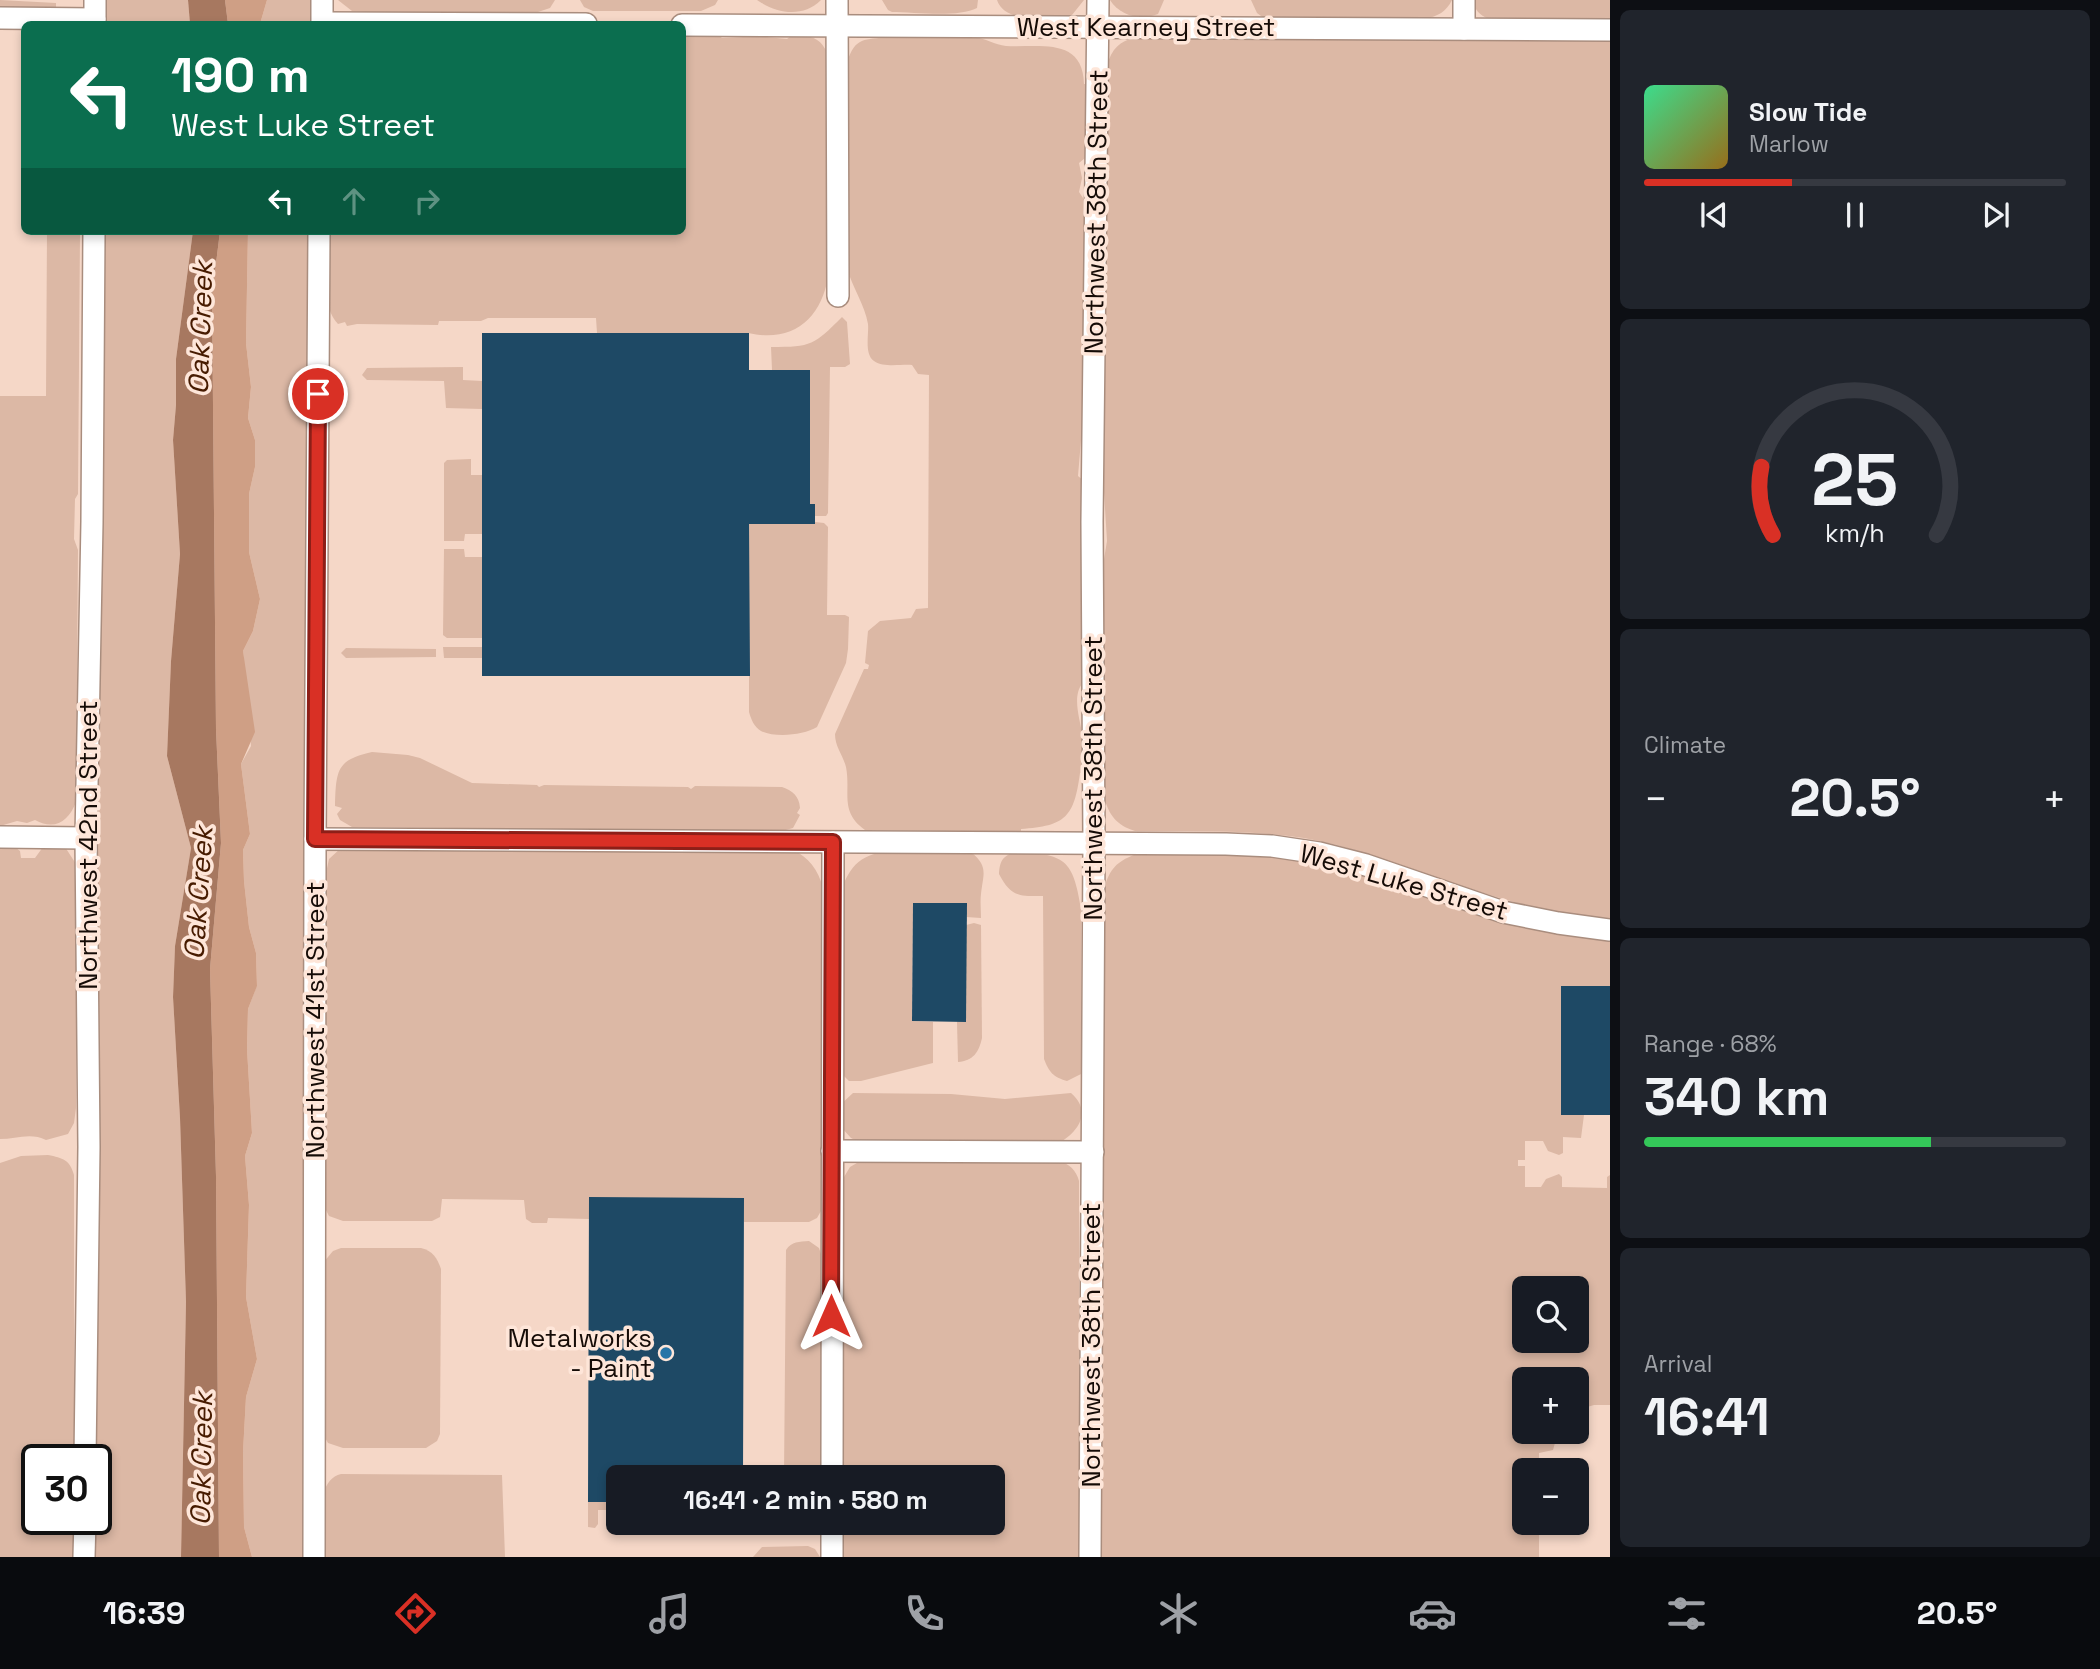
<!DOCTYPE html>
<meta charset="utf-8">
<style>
body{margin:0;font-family:"Space Grotesk",sans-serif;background:#20242c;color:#f1f3f6;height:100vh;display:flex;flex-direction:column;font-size:26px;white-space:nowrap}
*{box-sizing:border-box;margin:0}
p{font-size:23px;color:#9ea1a6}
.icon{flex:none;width:38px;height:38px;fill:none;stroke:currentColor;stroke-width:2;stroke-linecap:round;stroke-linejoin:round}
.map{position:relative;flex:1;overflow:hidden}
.sheet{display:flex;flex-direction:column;gap:10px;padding:10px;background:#0d0f14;width:490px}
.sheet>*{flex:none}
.guide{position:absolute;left:21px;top:21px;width:665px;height:214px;border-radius:10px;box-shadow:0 4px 10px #0003;background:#0b6e4f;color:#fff;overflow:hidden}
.buttons{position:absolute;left:1512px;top:1276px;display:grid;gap:14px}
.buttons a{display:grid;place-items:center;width:77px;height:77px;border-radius:10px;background:#171b24;box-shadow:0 4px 10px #0003;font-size:35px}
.speed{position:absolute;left:21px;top:1444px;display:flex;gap:14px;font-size:35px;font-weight:700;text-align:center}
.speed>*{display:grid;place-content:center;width:91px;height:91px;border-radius:50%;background:#171b24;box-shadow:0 4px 10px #0003;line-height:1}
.speed .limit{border:4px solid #111;border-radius:10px;background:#fff;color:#111}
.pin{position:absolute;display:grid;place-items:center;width:60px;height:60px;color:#fff;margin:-30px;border:4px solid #fff;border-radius:50%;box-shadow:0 2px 7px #0007}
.me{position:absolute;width:77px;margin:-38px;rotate:0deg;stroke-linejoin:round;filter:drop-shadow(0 0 5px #0008)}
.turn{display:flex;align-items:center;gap:24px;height:147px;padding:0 35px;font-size:32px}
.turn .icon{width:91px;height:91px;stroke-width:2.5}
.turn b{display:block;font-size:49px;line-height:60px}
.lanes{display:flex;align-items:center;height:66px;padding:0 35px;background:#0003;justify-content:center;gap:35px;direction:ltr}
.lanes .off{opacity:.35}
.big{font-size:52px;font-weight:700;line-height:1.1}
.sheet .widget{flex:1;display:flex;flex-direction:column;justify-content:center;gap:10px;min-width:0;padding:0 24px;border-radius:10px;background:#20242c}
.sheet .dial{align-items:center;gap:0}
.dial svg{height:182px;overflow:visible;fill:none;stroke:#363941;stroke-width:7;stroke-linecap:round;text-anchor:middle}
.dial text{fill:#f1f3f6;stroke:none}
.song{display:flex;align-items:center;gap:21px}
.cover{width:84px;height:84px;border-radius:10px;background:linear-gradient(135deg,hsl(150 70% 55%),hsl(40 70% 35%))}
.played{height:7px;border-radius:4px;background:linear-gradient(90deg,#d93025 35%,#363941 35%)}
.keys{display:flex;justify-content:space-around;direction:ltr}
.heat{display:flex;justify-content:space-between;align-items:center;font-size:38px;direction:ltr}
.charge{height:10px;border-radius:5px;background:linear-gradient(90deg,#34c759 68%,#363941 0)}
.trip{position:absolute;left:606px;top:1465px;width:399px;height:70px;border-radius:10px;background:#171b24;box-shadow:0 4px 10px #0003;font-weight:700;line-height:70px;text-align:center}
.tabs{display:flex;height:112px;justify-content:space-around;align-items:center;background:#090b0e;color:#9ea1a6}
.tabs .icon{width:49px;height:49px}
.tabs .on{color:#d93025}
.tabs b{font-size:32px;color:#f1f3f6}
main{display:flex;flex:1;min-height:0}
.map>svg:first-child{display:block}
</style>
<main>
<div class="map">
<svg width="1610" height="1557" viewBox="0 0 1610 1557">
<rect width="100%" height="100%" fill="#f5d7c7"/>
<g fill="#dcb8a5" fill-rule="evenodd">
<path d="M0,0L56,3V9L0,8Z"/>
<path d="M99,0H188L190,24H99Z"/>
<path d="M267,0H310V24H260Z"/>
<path d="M338,0H555L550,8L535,13L366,12L352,11Z"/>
<path d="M580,0H718L715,5L701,11H593L584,7Z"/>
<path d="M757,0H821C803,18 777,14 757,0Z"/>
<path d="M882,0H978L977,8C958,18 914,12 892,12L888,10Z"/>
<path d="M997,0H1084L1072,15C1051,18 1005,25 997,0Z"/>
<path d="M1110,0H1164L1158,14C1141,21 1120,16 1110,0Z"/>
<path d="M1251,0H1452C1446,12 1438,16 1425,19H1265L1257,13Z"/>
<path d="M1472,0H1610V19H1489C1479,15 1475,10 1472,0Z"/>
<path d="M922,31L974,33V37C985,38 995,45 1006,46C1038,48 1083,36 1084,84H1087L1085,158L1079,163L1082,178L1079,192L1085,201L1084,438L1081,440L1078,476L1084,481L1082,684C1072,697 1080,719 1082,733C1083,746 1083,760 1083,773H1080C1074,817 1066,826 1021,829V832L865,830C839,811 851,793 846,767C843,755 835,747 835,734L864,669H868L869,665L865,663L868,631L880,621L911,618L916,609L928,608L929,375L918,374L912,365C901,364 884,368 874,361C864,354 869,335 868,324C865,305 852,287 847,268V63C855,36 865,40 889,37C900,35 911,33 922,31Z"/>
<path d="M683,33H716L722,38L743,37V33H763L766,37L787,39L794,34H801L802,36C815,36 821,41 827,52L828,277C821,319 793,343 748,333H597L596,318H488L481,321H439L438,325L357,324L347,326L345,322L338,324C319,304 326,258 325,231H682Z"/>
<path d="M1176,36L1610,37V918C1513,914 1430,870 1337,845C1272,828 1202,832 1135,831C1116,825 1109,815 1104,797L1102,571L1107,541L1103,476L1107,66C1116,30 1145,38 1176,36Z"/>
<path d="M47,231H79L80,234L78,494L75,499L74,539L78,550L76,802C69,821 55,831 35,820L27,823L17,821L0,826V396H46Z"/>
<path d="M98,231H193L176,359V405L173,440L180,554L171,661L167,756L191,848L175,946L173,997L180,1118L186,1302L181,1557H93L92,1519H96V1460L92,1459Z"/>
<path d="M248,231H309L302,1557H252L244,1527L243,1452L246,1397L257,1359L246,1297L249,1205L245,1156L252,1133L247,1049L248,1009L257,985L256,953L249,927L244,881L243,850L250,834L241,764L251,746L243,651L253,631L260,599L249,552V494L255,467V440L248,418L251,387L246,343Z"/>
<path d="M842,317L847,322L850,364L845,367H830L828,513L826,516H815V504H810V370H772L771,347C812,347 814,345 842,317Z"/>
<path d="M463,367V380L482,381V409L446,408L444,381L367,380L362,375L367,368Z"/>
<path d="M471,459V475H482V534H465L464,541H444V463L447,460Z"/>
<path d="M815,522L824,523L828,527L827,615H845L849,617L848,649L846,663L817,727C804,735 776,738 761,731C754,727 751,719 749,712V524H814Z"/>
<path d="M444,549H464L465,557H482V638H447L443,635Z"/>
<path d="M443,647H482V658H444Z"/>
<path d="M346,648L436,649V657L346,658L341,653Z"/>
<path d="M372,752L408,755L420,758L472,783L537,785L539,787L544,785L688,787L691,789L695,786L782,787C793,791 799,796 800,808L797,813L800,815L793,828L782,831L352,827L340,820L337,814L342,808L335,806C336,769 337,760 372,752Z"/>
<path d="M0,846L16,848L20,851L21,858H35L43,847H65L76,864V1108L74,1123L68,1134L46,1140C31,1132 15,1139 0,1139Z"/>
<path d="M341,848L792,849C809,858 818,869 823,888L821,1211L817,1218L809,1222H744V1198L589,1219L548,1218L547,1223H532L526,1219L524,1200L442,1199L440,1217L432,1221H343L329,1216L324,1206L322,873H326L329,859Z"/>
<path d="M904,848L971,852C989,867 983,874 981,894C980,902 981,910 981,918L966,917V903H913L912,1021L933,1022V1063L861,1081H849L842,1074V888C855,854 871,854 904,848Z"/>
<path d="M1150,849L1296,855L1610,937V986H1561V1114L1584,1115L1581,1138L1563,1137V1153L1559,1155L1548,1151L1543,1141H1525V1160H1518V1166H1525V1187H1541L1546,1179L1559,1174L1562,1177V1187L1607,1188V1177L1610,1175V1405H1594L1577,1410V1379H1524V1432H1558L1553,1450L1539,1453V1470H1524V1522L1539,1523V1557H1098L1103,892C1111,861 1123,859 1150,849ZM1524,1288H1577V1340H1524Z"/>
<path d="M1014,852C1064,854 1073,858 1081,909V1074L1067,1081C1053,1077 1049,1072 1044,1059L1043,896C1019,896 1011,897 999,874C1000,861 1002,857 1014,852Z"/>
<path d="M974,923L981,925L982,1038C979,1052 973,1061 958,1062L957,1022L966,925Z"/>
<path d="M853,1093L951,1094L1005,1099L1071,1093C1094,1113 1076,1135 1055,1145L861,1143L851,1138L841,1127L840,1105Z"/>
<path d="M48,1155C63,1158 70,1160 74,1175V1459L37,1460V1519H73V1557H0V1163L21,1156Z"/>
<path d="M862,1160L1058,1161C1070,1164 1076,1170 1079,1181V1557H840L839,1523L992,1522V1477H839L841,1182L850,1167Z"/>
<path d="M809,1241L819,1248L821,1254V1477H784L786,1250C792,1241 799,1242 809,1241Z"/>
<path d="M341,1248H421C433,1251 437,1258 441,1269L440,1434L437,1441L426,1448H343L328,1443L324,1436L323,1263L333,1251Z"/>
<path d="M341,1474L502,1475L505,1557H320C321,1534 313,1481 341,1474Z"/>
<path d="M588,1502H618V1510H598V1524L595,1528L588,1527Z"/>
<path d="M808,1546L815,1549L820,1557H753L762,1547Z"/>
</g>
<g fill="#cf9f85">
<path d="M225,0H267L260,24H228Z"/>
<path d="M220,231H248L246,343L251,387L248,418L255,440V467L249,494V552L260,599L253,631L243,651L255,732L241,764L250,834L243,850L244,881L249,927L256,953L257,986L248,1009L247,1049L252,1133L245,1156L249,1205L246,1297L257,1359L246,1397L243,1452L244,1527L252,1557H219L216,1176L210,969L221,843L216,729L212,296Z"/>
</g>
<g fill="#a77860">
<path d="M188,0H225L228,24H190Z"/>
<path d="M193,231H220L212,296L216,729L221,843L210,969L216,1176L219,1557H181L186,1302L180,1118L173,997L175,946L191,848L167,756L171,661L180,554L173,440L176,405V359Z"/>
</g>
<g fill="#1e4965">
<path d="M482,333H749V370H810V504H815V524H749L750,676H482Z"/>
<path d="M913,903H967L966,1022L912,1021Z"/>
<rect x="1561" y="986" width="49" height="129"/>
<path d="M589,1197L744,1198L743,1477H618V1502H588Z"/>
</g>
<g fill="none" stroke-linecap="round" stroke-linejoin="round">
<g stroke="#a98d7e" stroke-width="24">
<g id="minor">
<path d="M837,0L838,296"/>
<path d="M0,18L95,19"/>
<path d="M322,23L586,24"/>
<path d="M95,24V0"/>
<path d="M322,24V0"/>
<path d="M682,25L1610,30"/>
<path d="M1464,29V0"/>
<path d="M0,837L86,838"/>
<path d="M315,839L1226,844L1272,846L1319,853L1366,865L1503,912L1558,923L1610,930"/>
<path d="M832,1151L1093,1152"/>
<path d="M85,1460L89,1147L86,838L92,522L94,231"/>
<path d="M832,1477L833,842"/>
<path d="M832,1522V1557"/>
<path d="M84,1557L85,1519"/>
<path d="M314,1557L315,839L319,231"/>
<path d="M1090,1557L1094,843L1092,522L1098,0"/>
</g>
</g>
<use href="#minor" stroke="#fff" stroke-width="21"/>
</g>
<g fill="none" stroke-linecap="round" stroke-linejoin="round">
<g stroke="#8d1f18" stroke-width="18">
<path id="route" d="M318,394L315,839L833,842L831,1316"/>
</g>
<use href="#route" stroke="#d93025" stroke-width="12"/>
</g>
<circle fill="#2775a7" stroke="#fee6d9" stroke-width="2.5" cx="666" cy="1353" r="7"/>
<g text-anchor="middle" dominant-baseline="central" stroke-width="7" stroke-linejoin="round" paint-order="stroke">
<g font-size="26" fill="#150b06" stroke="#fee6d9">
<text x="1146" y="27">West Kearney Street</text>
<text transform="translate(1096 212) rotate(-89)">Northwest 38th Street</text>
<text transform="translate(1093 778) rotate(-90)">Northwest 38th Street</text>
<text transform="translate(88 845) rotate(-90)">Northwest 42nd Street</text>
<text transform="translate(1404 882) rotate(16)">West Luke Street</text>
<text transform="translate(315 1020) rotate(-90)">Northwest 41st Street</text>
<text transform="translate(1091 1345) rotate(-90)">Northwest 38th Street</text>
</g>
<g font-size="26" fill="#150b06" stroke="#fee6d9" text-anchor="end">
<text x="652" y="1338">Metalworks<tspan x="652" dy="30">- Paint</tspan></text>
</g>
<g font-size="28" font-style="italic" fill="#471b00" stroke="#fee6d9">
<text transform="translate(200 328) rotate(-88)">Oak Creek</text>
<text transform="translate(198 893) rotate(-86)">Oak Creek</text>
<text transform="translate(201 1459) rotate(-89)">Oak Creek</text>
</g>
</g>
</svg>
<div class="buttons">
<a><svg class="icon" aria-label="search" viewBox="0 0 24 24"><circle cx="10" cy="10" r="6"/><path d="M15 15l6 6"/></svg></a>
<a>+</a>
<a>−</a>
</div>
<div class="speed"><div class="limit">30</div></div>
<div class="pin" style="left:318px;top:394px;background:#d93025"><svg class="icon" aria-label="arrive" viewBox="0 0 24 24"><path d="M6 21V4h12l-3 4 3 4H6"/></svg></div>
<svg class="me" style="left:831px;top:1316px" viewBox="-20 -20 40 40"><path d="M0-17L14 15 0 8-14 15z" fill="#d93025" stroke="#fff" stroke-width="4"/></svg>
<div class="trip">16:41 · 2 min · 580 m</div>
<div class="guide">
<div class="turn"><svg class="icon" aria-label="left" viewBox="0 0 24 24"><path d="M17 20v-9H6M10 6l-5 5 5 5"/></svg><div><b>190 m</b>West Luke Street</div></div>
<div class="lanes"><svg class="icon" aria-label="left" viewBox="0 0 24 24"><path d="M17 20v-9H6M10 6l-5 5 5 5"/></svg><svg class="icon off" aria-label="ahead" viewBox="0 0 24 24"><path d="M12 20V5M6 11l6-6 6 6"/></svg><svg class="icon off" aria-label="right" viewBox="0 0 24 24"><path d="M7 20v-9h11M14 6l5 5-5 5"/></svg></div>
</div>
</div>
<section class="sheet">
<div class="widget">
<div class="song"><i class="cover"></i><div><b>Slow Tide</b><p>Marlow</p></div></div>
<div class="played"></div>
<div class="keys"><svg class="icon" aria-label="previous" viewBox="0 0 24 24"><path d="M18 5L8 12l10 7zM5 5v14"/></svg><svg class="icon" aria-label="pause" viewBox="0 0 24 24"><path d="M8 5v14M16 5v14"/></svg><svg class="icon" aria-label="next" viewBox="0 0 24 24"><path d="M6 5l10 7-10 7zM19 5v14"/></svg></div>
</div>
<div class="widget dial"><svg viewBox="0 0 100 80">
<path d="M14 69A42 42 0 1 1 86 69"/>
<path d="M14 69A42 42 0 0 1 9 39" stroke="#d93025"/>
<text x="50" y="56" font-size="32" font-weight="700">25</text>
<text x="50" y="72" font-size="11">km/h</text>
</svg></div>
<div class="widget"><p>Climate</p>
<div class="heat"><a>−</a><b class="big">20.5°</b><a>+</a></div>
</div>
<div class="widget"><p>Range · 68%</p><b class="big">340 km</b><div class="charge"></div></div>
<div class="widget"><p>Arrival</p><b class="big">16:41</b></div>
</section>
</main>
<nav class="tabs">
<b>16:39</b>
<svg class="icon on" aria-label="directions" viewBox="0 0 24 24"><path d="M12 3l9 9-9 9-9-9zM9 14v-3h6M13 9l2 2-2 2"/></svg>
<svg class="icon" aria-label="music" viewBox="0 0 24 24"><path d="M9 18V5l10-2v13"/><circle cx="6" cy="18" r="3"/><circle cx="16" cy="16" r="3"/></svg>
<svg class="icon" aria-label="phone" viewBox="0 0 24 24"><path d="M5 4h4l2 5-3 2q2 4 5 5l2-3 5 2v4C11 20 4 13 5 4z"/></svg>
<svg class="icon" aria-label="climate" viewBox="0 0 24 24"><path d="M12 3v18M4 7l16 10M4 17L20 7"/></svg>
<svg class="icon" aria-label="car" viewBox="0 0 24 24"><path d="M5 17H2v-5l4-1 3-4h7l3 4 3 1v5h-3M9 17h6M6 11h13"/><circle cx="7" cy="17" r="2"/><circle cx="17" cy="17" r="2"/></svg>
<svg class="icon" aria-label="filters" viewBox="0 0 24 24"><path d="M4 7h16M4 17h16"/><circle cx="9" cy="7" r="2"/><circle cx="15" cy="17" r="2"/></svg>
<b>20.5°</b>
</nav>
